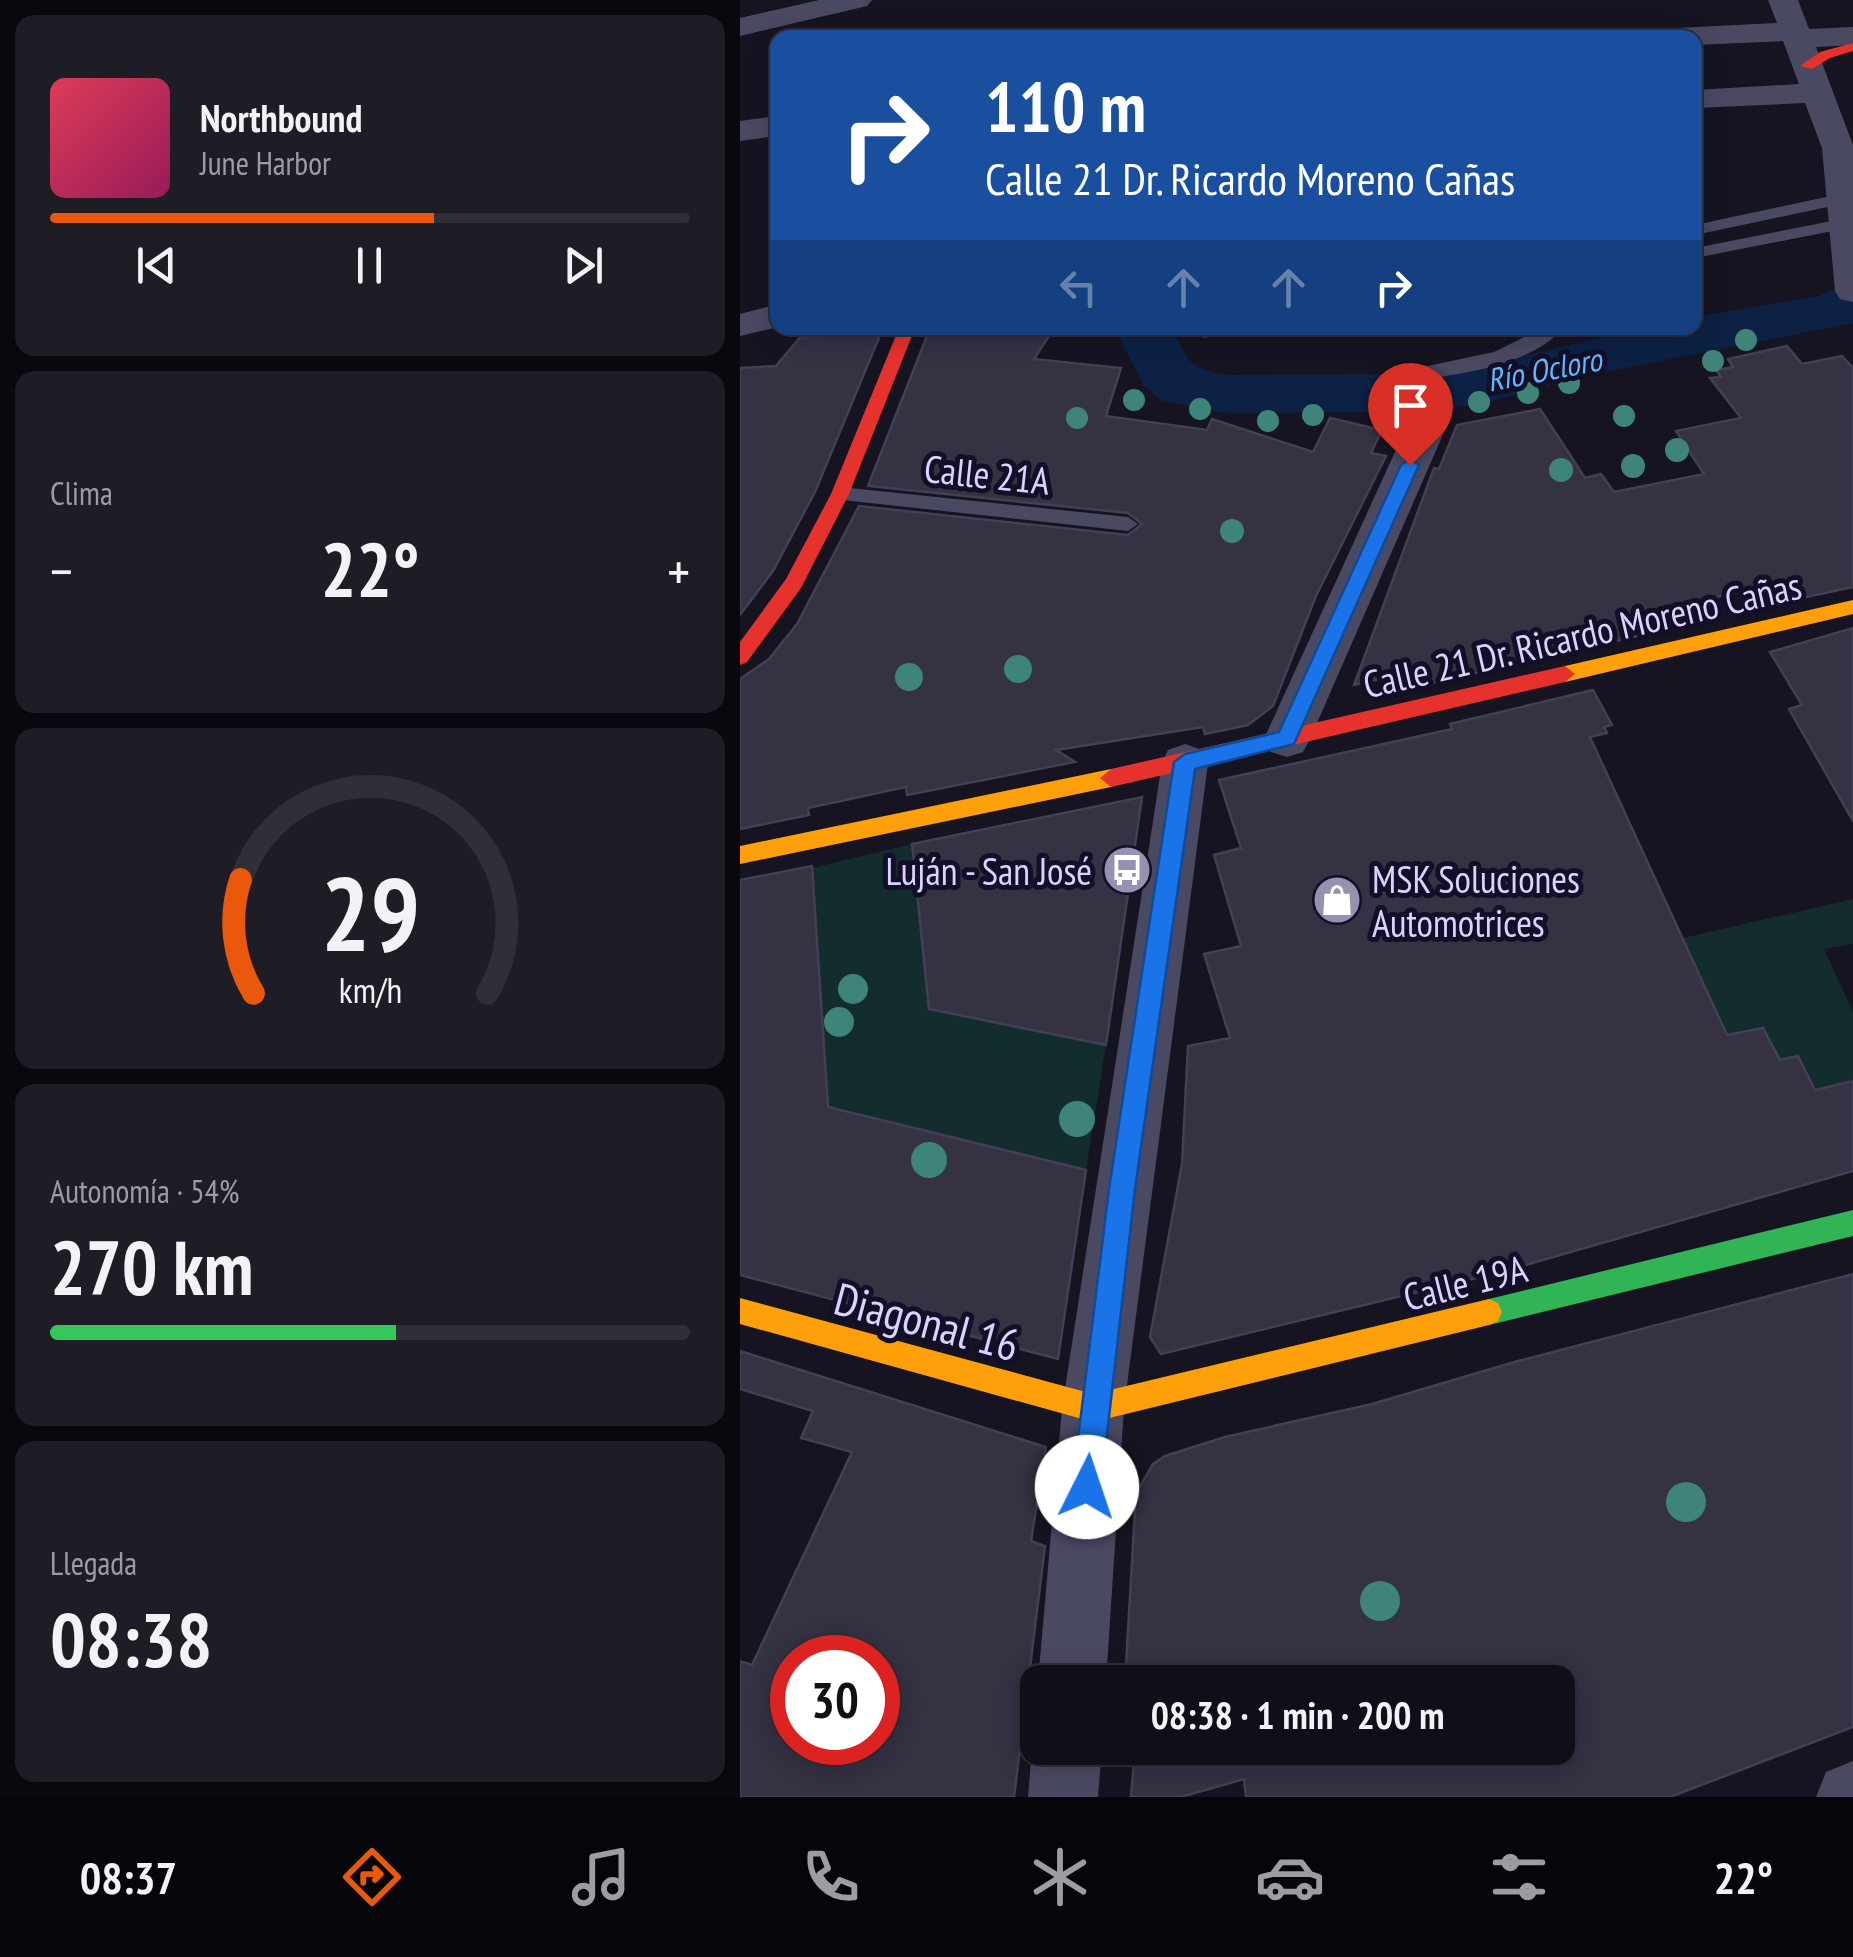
<!DOCTYPE html>
<html lang="es">
<meta charset="utf-8">
<style>
body{margin:0;font-family:"PT Sans Narrow",sans-serif;background:#1e1d26;color:#f1f3f6;height:100vh;display:flex;flex-direction:column;font-size:38px;white-space:nowrap}
*{box-sizing:border-box;margin:0}
p{font-size:32px;color:#9c9ca2}
.icon{flex:none;width:55px;height:55px;fill:none;stroke:currentColor;stroke-width:2;stroke-linecap:round;stroke-linejoin:round}
.map{position:relative;flex:1;overflow:hidden}
.panel{display:flex;flex-direction:column;gap:15px;padding:15px;background:#09080e;width:740px}
.panel>*{flex:none}
.hud{position:absolute;left:30px;top:30px;width:932px;height:305px;border-radius:20px;box-shadow:0 5px 25px #0003,0 0 0 2px #302f38;background:#1a4fa0;color:#fff;overflow:hidden}
.speed{position:absolute;left:30px;top:1635px;display:flex;gap:20px;font-size:50px;font-weight:700;text-align:center}
.speed>*{display:grid;place-content:center;width:130px;height:130px;border-radius:50%;background:#100f19;box-shadow:0 5px 25px #0003,0 0 0 2px #302f38;line-height:1}
.speed .limit{border:15px solid #d22;background:#fff;color:#111}
.pin{position:absolute;display:grid;place-items:center;width:85px;height:85px;color:#fff;margin:-102px -42px;border-radius:50% 50% 50% 0;rotate:-45deg;box-shadow:0 0 10px #0007}
.pin .icon{rotate:45deg}
.me{position:absolute;width:110px;margin:-55px;rotate:4deg;stroke-linejoin:round;filter:drop-shadow(0 0 8px #0008)}
.turn{display:flex;align-items:center;gap:35px;height:210px;padding:0 50px;font-size:45px}
.turn .icon{width:130px;height:130px;stroke-width:2.5}
.turn b{display:block;font-size:70px;line-height:85px}
.lanes{display:flex;align-items:center;height:95px;padding:0 50px;background:#0003;justify-content:center;gap:50px;direction:ltr}
.lanes .off{opacity:.35}
.big{font-size:75px;font-weight:700;line-height:1.1}
.panel .tile{flex:1;display:flex;flex-direction:column;justify-content:center;gap:15px;min-width:0;padding:0 35px;border-radius:20px;background:#1e1d26}
.panel .dial{align-items:center;gap:0}
.dial svg{height:260px;overflow:visible;fill:none;stroke:#302f38;stroke-width:7;stroke-linecap:round;text-anchor:middle}
.dial text{fill:#f1f3f6;stroke:none}
.song{display:flex;align-items:center;gap:30px}
.cover{width:120px;height:120px;border-radius:15px;background:linear-gradient(135deg,hsl(350 70% 55%),hsl(330 70% 35%))}
.played{height:10px;border-radius:5px;background:linear-gradient(90deg,#ea580c 60%,#302f38 60%)}
.keys{display:flex;justify-content:space-around;direction:ltr}
.heat{display:flex;justify-content:space-between;align-items:center;font-size:55px;direction:ltr}
.charge{height:15px;border-radius:8px;background:linear-gradient(90deg,#34c759 54%,#302f38 0)}
.trip{position:absolute;left:280px;top:1665px;width:555px;height:100px;border-radius:20px;background:#100f19;box-shadow:0 5px 25px #0003,0 0 0 2px #302f38;font-weight:700;line-height:100px;text-align:center}
.menu{display:flex;height:160px;justify-content:space-around;align-items:center;background:#06060a;color:#9c9ca2}
.menu .icon{width:70px;height:70px}
.menu .active{color:#ea580c}
.menu b{font-size:45px;color:#f1f3f6}
main{display:flex;flex:1;min-height:0}
.map>svg:first-child{display:block}
</style>
<main>
<section class="panel">
<div class="tile">
<div class="song"><i class="cover"></i><div><b>Northbound</b><p>June Harbor</p></div></div>
<div class="played"></div>
<div class="keys"><svg class="icon" aria-label="previous" viewBox="0 0 24 24"><path d="M18 5L8 12l10 7zM5 5v14"/></svg><svg class="icon" aria-label="pause" viewBox="0 0 24 24"><path d="M8 5v14M16 5v14"/></svg><svg class="icon" aria-label="next" viewBox="0 0 24 24"><path d="M6 5l10 7-10 7zM19 5v14"/></svg></div>
</div>
<div class="tile"><p>Clima</p>
<div class="heat"><a>−</a><b class="big">22°</b><a>+</a></div>
</div>
<div class="tile dial"><svg viewBox="0 0 100 80">
<path d="M14 69A42 42 0 1 1 86 69"/>
<path d="M14 69A42 42 0 0 1 10 34" stroke="#ea580c"/>
<text x="50" y="56" font-size="32" font-weight="700">29</text>
<text x="50" y="72" font-size="11">km/h</text>
</svg></div>
<div class="tile"><p>Autonomía · 54%</p><b class="big">270 km</b><div class="charge"></div></div>
<div class="tile"><p>Llegada</p><b class="big">08:38</b></div>
</section>
<div class="map">
<svg width="1113" height="1797" viewBox="0 0 1113 1797">
<rect width="100%" height="100%" fill="#161421"/>
<g fill="#132c2d">
<path d="M172,844L190,1009L366,1045L346,1170L36,1094L84,1041L72,868Z"/>
<path d="M1113,899V944L1084,949L1113,1012V1165L1058,1056L1040,1060L1023,1028L987,1035L943,938Z"/>
</g>
<g fill="none" stroke-linecap="round" stroke-linejoin="round">
<path fill="#0d2144" fill-rule="evenodd" d="M1113,283V323L844,376L741,404L684,412L487,413L421,400L404,386L374,328H431C448,361 448,368 487,375L684,374L741,366L901,328H955V317L1078,296Z"/>
</g>
<g fill="#343243" stroke="#433f54" stroke-width="2.5" fill-rule="evenodd">
<path d="M84,328H143L75,492L33,571L0,615V368L36,366L61,336H84Z"/>
<path d="M190,328H314L294,359L381,368L366,416L467,430L472,419L573,452L590,418L642,430L631,453L646,456L576,596L533,706L508,725L465,734L463,727L316,750L335,762L167,795L166,787L68,808L69,815L0,829V679L29,659L57,624L119,506L388,535L402,524L388,513L128,486Z"/>
<path d="M1047,346L1062,364L1102,356L1113,368V587L1047,601L1035,583L964,600L975,616L919,631L692,683L685,668L614,685L694,468L699,469L717,425L800,409L845,478L861,474L874,492L964,474L936,431L1001,418L970,378L981,377L976,370L993,367L988,359Z"/>
<path d="M1113,628V821L1049,709L1062,705L1030,652Z"/>
<path d="M853,690L872,725L864,727L867,733L850,737L987,1035L1023,1028L1040,1060L1058,1056L1075,1090L1113,1081V1171L761,1272L421,1354L410,1337L442,1164L448,1046L490,1038L464,954L501,946L474,855L501,848L479,780L712,729L710,724Z"/>
<path d="M402,797L366,1045L189,1009L172,844Z"/>
<path d="M72,866L88,1107L346,1170L318,1359L0,1275V880Z"/>
<path d="M1113,1274V1727L930,1797H506L504,1779L441,1797H391L395,1748H818V1682H385L396,1493L413,1464L425,1456L485,1437L632,1404L778,1361Z"/>
<path d="M0,1351L306,1447L291,1541L305,1546L274,1797H0V1661L12,1665L112,1452L61,1438L73,1411L0,1389ZM52,1658H138V1742H52Z"/>
</g>
<g fill="none" stroke-linecap="round" stroke-linejoin="round">
<g fill="#4a4962" fill-rule="evenodd">
<path d="M1105,193L1113,197L1111,202L955,235V225Z"/>
<path d="M1107,218L1113,219V227L955,258V248Z"/>
<path d="M459,328H495L493,332L464,338L455,332Z"/>
<path d="M803,328H823C786,371 706,374 654,385L644,379L654,373L754,352Z"/>
<path d="M100,487L388,517L398,524L388,531L93,499V489Z"/>
</g>
<g fill="#4a4962" fill-rule="evenodd">
<path d="M79,0H132L127,6L0,36V18Z"/>
<path d="M1028,0H1058L1069,29L1113,27V45L1076,47L1113,145V302L1100,299L1095,291L1082,148L1065,103L955,108V90L1059,84L1043,41L955,45V38H901L905,32L916,29L1037,23Z"/>
<path d="M38,116V136L0,141V121Z"/>
<path d="M38,304V327L0,336V314Z"/>
<path d="M685,417L699,421L705,430L570,739L563,752L547,757L531,752L524,739L665,430L671,421Z"/>
<path d="M445,744L462,750L468,763L384,1408L366,1682H298L322,1408L422,763L428,750Z"/>
<path d="M298,1735V1748H362L358,1797H288L292,1748Z"/>
<path d="M1113,1761V1797H1076L1086,1772Z"/>
</g>
<path fill="#30b455" fill-rule="evenodd" d="M1113,1210V1236L749,1325L740,1321L736,1312L740,1303L749,1299Z"/>
<g fill="#ff9f0a" fill-rule="evenodd">
<path d="M1113,600V614L825,682L815,674L825,666Z"/>
<path d="M371,769L382,778L371,787L0,864V846Z"/>
<path d="M0,1298L353,1394L749,1299L758,1303L762,1312L758,1321L749,1325L353,1422L0,1324Z"/>
</g>
<g fill="#e5322d" fill-rule="evenodd">
<path d="M1113,43V51L1090,58L1072,69L1060,66L1080,52Z"/>
<path d="M159,328H175L109,494L61,588L7,662L0,665V642L46,579L91,494Z"/>
<path d="M825,666L835,674L825,682L371,787L360,778L371,769Z"/>
</g>
</g>
<g fill="#3e8478">
<circle cx="1006" cy="340" r="11"/>
<circle cx="973" cy="361" r="11"/>
<circle cx="829" cy="383" r="11"/>
<circle cx="788" cy="393" r="11"/>
<circle cx="394" cy="400" r="11"/>
<circle cx="739" cy="402" r="11"/>
<circle cx="460" cy="409" r="11"/>
<circle cx="648" cy="410" r="11"/>
<circle cx="573" cy="415" r="11"/>
<circle cx="884" cy="416" r="11"/>
<circle cx="337" cy="418" r="11"/>
<circle cx="528" cy="421" r="11"/>
<circle cx="937" cy="450" r="12"/>
<circle cx="893" cy="466" r="12"/>
<circle cx="821" cy="470" r="12"/>
<circle cx="492" cy="531" r="12"/>
<circle cx="278" cy="669" r="14"/>
<circle cx="169" cy="677" r="14"/>
<circle cx="113" cy="989" r="15"/>
<circle cx="99" cy="1022" r="15"/>
<circle cx="337" cy="1119" r="18"/>
<circle cx="189" cy="1160" r="18"/>
<circle cx="946" cy="1502" r="20"/>
<circle cx="640" cy="1601" r="20"/>
</g>
<path fill="#1a73e8" stroke="#114b97" stroke-width="2.5" d="M670,459L679,465L554,744L455,769L395,1189L361,1487L357,1497L347,1501L337,1497L332,1487L369,1189L434,762L445,754L539,732L661,465Z"/>
<defs>
<g id="bus-disc" transform="scale(2.5)"><circle r="9.5" fill="#9591b1" stroke="#130f26"/><path d="M-5-6H5V4H4V6H2V4H-2V6H-4V4H-5ZM-3.5-4V0h7V-4ZM-3.5 1.2v1.5H-2V1.2ZM2 1.2v1.5H3.5V1.2Z" fill="#fff"/></g>
<g id="shop-disc" transform="scale(2.5)"><circle r="9.5" fill="#9591b1" stroke="#130f26"/><path d="M-5-2.5h2.3a2.7 3.5 0 0 1 5.4 0H5L5.5 6h-11ZM-1.5-2.5h3a1.5 2.3 0 0 0-3 0Z" fill="#fff"/></g>
</defs>
<g fill-rule="evenodd">
<use href="#bus-disc" x="387" y="870"/>
<use href="#shop-disc" x="597" y="900"/>
</g>
<g text-anchor="middle" dominant-baseline="central" stroke-width="10" stroke-linejoin="round" paint-order="stroke">
<g font-size="32" font-style="italic" fill="#62b6ff" stroke="#130f26">
<text transform="translate(804 369) rotate(-11)">Río Ocloro</text>
</g>
<g font-size="38" fill="#d9d4ff" stroke="#130f26">
<text transform="translate(247 474) rotate(6)">Calle 21A</text>
<text transform="translate(842 634) rotate(-13)">Calle 21 Dr. Ricardo Moreno Cañas</text>
<text transform="translate(725 1282) rotate(-14)">Calle 19A</text>
</g>
<g font-size="38" fill="#d9d4ff" stroke="#130f26" text-anchor="end">
<text x="352" y="870">Luján - San José</text>
<text x="632" y="878" text-anchor="start">MSK Soluciones<tspan x="632" dy="44">Automotrices</tspan></text>
</g>
<g font-size="45" fill="#d9d4ff" stroke="#130f26">
<text transform="translate(187 1321) rotate(15)">Diagonal 16</text>
</g>
</g>
</svg>
<div class="speed"><div class="limit">30</div></div>
<div class="pin" style="left:670px;top:465px;background:#d93025"><svg class="icon" aria-label="arrive" viewBox="0 0 24 24"><path d="M6 21V4h12l-3 4 3 4H6"/></svg></div>
<svg class="me" style="left:347px;top:1487px" viewBox="-20 -20 40 40"><circle r="19" fill="#fff"/><path d="M0-13L10 11 0 6-10 11z" fill="#1a73e8"/></svg>
<div class="trip">08:38 · 1 min · 200 m</div>
<div class="hud">
<div class="turn"><svg class="icon" aria-label="right" viewBox="0 0 24 24"><path d="M7 20v-9h11M14 6l5 5-5 5"/></svg><div><b>110 m</b>Calle 21 Dr. Ricardo Moreno Cañas</div></div>
<div class="lanes"><svg class="icon off" aria-label="left" viewBox="0 0 24 24"><path d="M17 20v-9H6M10 6l-5 5 5 5"/></svg><svg class="icon off" aria-label="ahead" viewBox="0 0 24 24"><path d="M12 20V5M6 11l6-6 6 6"/></svg><svg class="icon off" aria-label="ahead" viewBox="0 0 24 24"><path d="M12 20V5M6 11l6-6 6 6"/></svg><svg class="icon" aria-label="right" viewBox="0 0 24 24"><path d="M7 20v-9h11M14 6l5 5-5 5"/></svg></div>
</div>
</div>
</main>
<nav class="menu">
<b>08:37</b>
<svg class="icon active" aria-label="directions" viewBox="0 0 24 24"><path d="M12 3l9 9-9 9-9-9zM9 14v-3h6M13 9l2 2-2 2"/></svg>
<svg class="icon" aria-label="music" viewBox="0 0 24 24"><path d="M9 18V5l10-2v13"/><circle cx="6" cy="18" r="3"/><circle cx="16" cy="16" r="3"/></svg>
<svg class="icon" aria-label="phone" viewBox="0 0 24 24"><path d="M5 4h4l2 5-3 2q2 4 5 5l2-3 5 2v4C11 20 4 13 5 4z"/></svg>
<svg class="icon" aria-label="climate" viewBox="0 0 24 24"><path d="M12 3v18M4 7l16 10M4 17L20 7"/></svg>
<svg class="icon" aria-label="car" viewBox="0 0 24 24"><path d="M5 17H2v-5l4-1 3-4h7l3 4 3 1v5h-3M9 17h6M6 11h13"/><circle cx="7" cy="17" r="2"/><circle cx="17" cy="17" r="2"/></svg>
<svg class="icon" aria-label="filters" viewBox="0 0 24 24"><path d="M4 7h16M4 17h16"/><circle cx="9" cy="7" r="2"/><circle cx="15" cy="17" r="2"/></svg>
<b>22°</b>
</nav>
